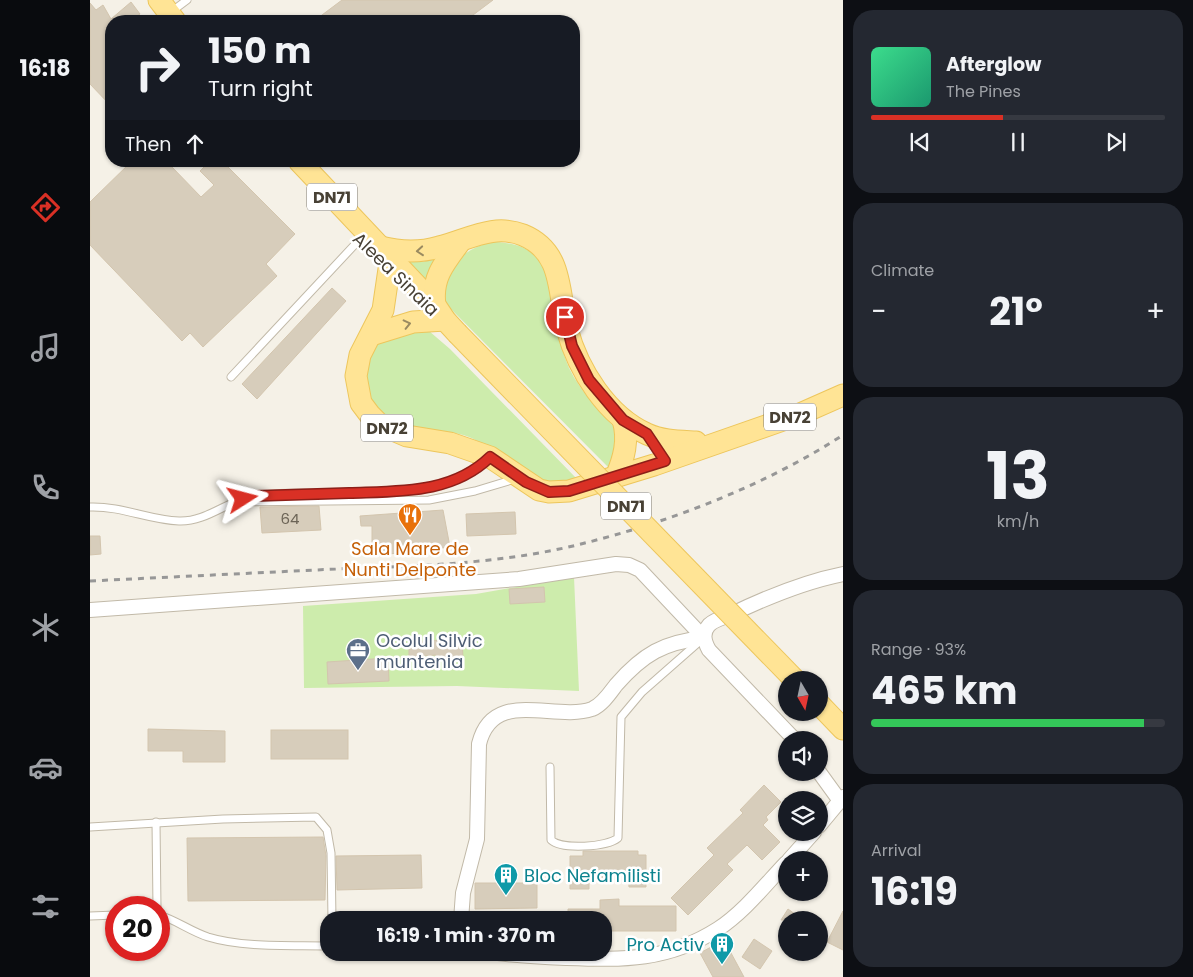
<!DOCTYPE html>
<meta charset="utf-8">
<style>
body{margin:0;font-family:Poppins,sans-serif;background:#242831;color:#f1f3f6;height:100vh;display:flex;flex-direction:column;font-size:19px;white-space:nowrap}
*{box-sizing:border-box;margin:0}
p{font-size:16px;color:#9ea1a6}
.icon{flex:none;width:28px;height:28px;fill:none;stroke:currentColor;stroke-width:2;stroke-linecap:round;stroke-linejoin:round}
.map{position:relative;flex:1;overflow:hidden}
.drawer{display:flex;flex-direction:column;gap:10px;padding:10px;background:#0d0f14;width:350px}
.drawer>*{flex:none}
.guide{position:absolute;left:15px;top:15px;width:475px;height:152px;border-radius:20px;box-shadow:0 1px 4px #0004;background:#171b24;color:#f1f3f6;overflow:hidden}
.needle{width:32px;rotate:171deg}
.tools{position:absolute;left:688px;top:671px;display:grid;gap:10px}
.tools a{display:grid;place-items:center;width:50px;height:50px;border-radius:50%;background:#171b24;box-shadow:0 1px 4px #0004;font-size:25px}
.speed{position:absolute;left:15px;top:896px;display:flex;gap:10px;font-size:25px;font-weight:700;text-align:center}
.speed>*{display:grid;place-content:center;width:65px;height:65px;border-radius:50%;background:#171b24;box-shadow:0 1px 4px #0004;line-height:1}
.speed .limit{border:8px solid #d22;background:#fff;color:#111}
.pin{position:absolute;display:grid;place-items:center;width:42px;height:42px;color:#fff;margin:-21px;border:2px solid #fff;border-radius:50%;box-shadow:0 1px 5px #0007}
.me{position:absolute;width:55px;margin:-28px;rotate:81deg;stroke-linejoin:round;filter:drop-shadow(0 0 4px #0008)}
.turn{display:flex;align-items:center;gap:18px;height:105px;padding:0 20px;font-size:22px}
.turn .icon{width:65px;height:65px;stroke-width:2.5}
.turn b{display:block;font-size:35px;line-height:42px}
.then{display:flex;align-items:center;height:48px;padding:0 20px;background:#0003;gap:10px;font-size:19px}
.big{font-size:38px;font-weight:700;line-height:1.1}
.drawer .tile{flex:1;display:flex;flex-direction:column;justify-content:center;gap:8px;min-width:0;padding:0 18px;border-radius:20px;background:#242831}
.drawer .dial{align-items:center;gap:0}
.dial b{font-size:65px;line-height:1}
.song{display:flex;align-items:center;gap:15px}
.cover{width:60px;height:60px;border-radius:8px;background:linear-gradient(135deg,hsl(150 70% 55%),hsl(160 70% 35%))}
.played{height:5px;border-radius:2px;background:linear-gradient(90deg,#d93025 45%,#363941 45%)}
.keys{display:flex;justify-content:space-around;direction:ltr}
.heat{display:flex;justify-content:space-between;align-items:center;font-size:28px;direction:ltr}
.charge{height:8px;border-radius:4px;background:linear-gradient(90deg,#34c759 93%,#363941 0)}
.trip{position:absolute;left:230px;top:911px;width:292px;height:50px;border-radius:20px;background:#171b24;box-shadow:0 1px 4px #0004;font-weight:700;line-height:50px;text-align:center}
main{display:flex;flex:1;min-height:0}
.tabs{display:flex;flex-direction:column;width:90px;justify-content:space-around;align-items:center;background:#090b0e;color:#9ea1a6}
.tabs .icon{width:35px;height:35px}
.tabs .on{color:#d93025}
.tabs b{font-size:22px;color:#f1f3f6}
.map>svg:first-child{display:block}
</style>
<main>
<nav class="tabs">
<b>16:18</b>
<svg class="icon on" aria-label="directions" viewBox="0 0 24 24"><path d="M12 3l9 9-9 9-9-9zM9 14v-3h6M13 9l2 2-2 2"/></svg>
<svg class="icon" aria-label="music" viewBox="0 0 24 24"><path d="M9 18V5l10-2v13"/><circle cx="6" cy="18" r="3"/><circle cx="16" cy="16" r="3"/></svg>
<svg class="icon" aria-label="phone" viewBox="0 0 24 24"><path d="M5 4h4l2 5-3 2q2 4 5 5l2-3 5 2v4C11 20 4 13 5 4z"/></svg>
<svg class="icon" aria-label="climate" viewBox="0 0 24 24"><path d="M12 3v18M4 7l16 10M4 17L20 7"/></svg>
<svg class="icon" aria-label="car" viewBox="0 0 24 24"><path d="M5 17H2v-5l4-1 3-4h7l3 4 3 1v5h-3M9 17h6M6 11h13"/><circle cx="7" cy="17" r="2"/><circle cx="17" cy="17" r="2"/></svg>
<svg class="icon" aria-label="filters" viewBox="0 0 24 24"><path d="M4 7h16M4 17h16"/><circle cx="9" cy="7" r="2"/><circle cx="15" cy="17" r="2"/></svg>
</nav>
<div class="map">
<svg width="753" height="977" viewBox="0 0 753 977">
<rect width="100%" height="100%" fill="#f5f1e7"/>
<g fill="#cdecac">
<path d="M401,242C420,242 441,246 452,264C458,274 459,290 461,301C466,324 470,346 479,368C491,393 513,414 531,435L520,469L355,303L351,282C365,260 374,250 401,242Z"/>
<path d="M350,257L338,285L312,261L332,262Z"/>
<path d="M339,331L360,349L487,479C480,481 472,485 465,485C452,485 398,444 379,437C355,427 313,432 294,417C268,395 269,349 302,335C312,331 328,332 339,331Z"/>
<path d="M484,577L489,691L367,686L214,688L213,606L386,594Z"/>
</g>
<g fill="#d7cdbb" stroke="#d3c5ae">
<path d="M252,0H403L375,21H224Z"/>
<path d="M41,2L50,14L40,21H21V106L0,84V3L6,10L13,5L21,19Z"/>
<path d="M42,161H86L81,166L111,197L124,185L110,171L120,161H132L205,234L176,264L187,276L113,347L100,333L92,341L0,245V202Z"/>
<path d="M242,288L256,301L167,399L152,384Z"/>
<path d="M229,506L231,530L172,533L170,507Z"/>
<path d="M353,510L360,547L282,556V526H271L270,516Z"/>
<path d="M425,512L426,534L377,536L376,514Z"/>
<path d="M0,536H10L11,554L0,555Z"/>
<path d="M454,587L455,602L420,604L419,589Z"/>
<path d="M372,639L373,658L346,659V655L319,657V642Z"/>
<path d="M298,658L299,681L238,684L237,662Z"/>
<path d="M58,729L135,731V762H93V751H58Z"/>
<rect x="181" y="730" width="77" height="29"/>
<path d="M674,785L691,802L676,817L678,820L673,825L690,842L672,860L657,845L637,864L643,870L598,915L581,898L624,855L617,848L653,813L650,810Z"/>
<path d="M233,837L236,856L235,900L98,901L97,838Z"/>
<path d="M493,851H548V855H556V887H539L538,872H517L518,880H499V889H480V856H493Z"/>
<path d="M331,855L332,888L247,890L246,856Z"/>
<path d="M385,883H447V908L385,909Z"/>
<path d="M529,899V906H586V931H514V920H478V909H510V900Z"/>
<path d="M698,909L713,920H691Z"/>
<path d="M753,911V950L737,942Z"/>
<path d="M664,939L682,951L670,969L652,957Z"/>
<path d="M634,940L654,977H623L610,953Z"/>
</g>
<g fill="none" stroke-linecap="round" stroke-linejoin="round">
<g stroke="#c1b9a8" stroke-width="9">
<g id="service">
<path d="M81,12L97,0"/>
<path d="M141,377L270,239"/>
<path d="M151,502L339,500L385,491L425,479"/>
<path d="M0,507C32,506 59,520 89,521C117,522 138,500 164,496C234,485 343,512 398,459"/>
<path d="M460,767L461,840C472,850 517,847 528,838L531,717L552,692L610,641"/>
<path d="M66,822L67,908"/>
<path d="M0,827L133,819L226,817L237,830L241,853L242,920"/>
<path d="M69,915C86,920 100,931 118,937C154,948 202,945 239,946"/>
<path d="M0,916L26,915"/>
</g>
</g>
<g stroke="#c1b9a8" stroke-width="16">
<g id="minor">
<path d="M0,610L429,579L526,564L539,565L550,570L614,638"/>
<path d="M705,740L619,650C614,641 612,633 619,625C624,620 634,617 640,615C677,597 713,582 753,574"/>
<path d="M729,772L750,801"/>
<path d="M729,826L753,797"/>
<path d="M699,860L724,832"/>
<path d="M371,920L373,893L387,839L389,744C403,687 464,722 502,709C512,705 520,693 526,685C553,654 574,642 614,638"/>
<path d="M401,952C426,956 452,957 477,958C534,960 578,961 628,929C654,912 675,885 696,863"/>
</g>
</g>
<g stroke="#edc65c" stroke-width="23">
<g id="primary">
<path d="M69,0L85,21"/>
<path d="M209,161L345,305L355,320L367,333"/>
<path d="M290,247C310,252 329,253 349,247C378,240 403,223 433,235C474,252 468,293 477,329C488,370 517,416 557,434C572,441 589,441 606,442"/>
<path d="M299,269L293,310L270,355L266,376L271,403L280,415L289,424L317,436L360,443L400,457L449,490L459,492L479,491L564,465L710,414L753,395"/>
<path d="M345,305C341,278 355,262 370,242"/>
<path d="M281,335L323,322L355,320"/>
<path d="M526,477C534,458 539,440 533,420"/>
<path d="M729,704L753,729"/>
</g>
</g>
<use href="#service" stroke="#fff" stroke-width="7"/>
<use href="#minor" stroke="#fff" stroke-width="14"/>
<use href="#primary" stroke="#ffe495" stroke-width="21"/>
<g stroke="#979797" stroke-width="3" stroke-dasharray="6 6" stroke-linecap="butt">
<path d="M343,569L378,571"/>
<path d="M0,581C82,577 164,573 246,569C327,566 412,564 491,544C580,522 676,485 753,435"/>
</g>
<g stroke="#edc65c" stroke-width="23" stroke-linecap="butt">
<path id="primary-bridge" d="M367,333L705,680"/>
</g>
<use href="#primary-bridge" stroke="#ffe495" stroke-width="21"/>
</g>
<defs><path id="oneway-chevron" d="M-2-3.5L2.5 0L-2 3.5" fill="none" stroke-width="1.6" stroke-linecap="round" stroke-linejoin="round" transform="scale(1.25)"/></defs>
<g stroke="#9a8a60">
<use href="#oneway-chevron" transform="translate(330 251) rotate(175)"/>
<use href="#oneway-chevron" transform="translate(317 324) rotate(-13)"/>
</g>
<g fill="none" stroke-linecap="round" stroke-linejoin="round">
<g stroke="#8d1f18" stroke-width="12">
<path id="route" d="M153,499L163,496C195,495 227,494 259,493C309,491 362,494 400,457L436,482L459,492L479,491L575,461L557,434L533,420L499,380L482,346L475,317"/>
</g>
<use href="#route" stroke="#d93025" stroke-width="9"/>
</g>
<defs>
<g id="restaurant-pin" transform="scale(1.25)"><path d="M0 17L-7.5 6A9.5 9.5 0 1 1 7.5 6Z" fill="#e8710a" stroke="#fff"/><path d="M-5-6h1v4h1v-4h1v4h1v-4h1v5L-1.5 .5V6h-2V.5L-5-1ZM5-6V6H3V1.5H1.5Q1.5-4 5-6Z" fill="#fff"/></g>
<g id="office-pin" transform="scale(1.25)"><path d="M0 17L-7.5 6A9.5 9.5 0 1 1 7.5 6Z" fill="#5c6f8a" stroke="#fff"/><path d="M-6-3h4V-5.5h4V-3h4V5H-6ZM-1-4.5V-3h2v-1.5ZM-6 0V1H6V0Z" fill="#fff"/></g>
<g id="building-pin" transform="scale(1.25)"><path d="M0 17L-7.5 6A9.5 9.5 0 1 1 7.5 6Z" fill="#0f9aa8" stroke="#fff"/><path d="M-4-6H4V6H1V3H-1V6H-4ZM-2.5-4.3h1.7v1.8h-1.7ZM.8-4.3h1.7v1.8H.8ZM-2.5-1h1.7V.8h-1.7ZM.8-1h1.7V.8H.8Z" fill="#fff"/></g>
</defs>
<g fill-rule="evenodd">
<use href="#restaurant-pin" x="320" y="515"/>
<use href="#office-pin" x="268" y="650"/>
<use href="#building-pin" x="416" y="875"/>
<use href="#building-pin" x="632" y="944"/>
</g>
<g text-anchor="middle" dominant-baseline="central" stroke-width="5" stroke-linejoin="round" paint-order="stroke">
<g font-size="15" fill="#6c6456">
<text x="200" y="518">64</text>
</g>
<g fill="#fff" stroke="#7f7a72" stroke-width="1">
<rect x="217" y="183.5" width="50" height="27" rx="4"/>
<rect x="674" y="403.5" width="52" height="27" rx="4"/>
<rect x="271" y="414.5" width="52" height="27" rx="4"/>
<rect x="511" y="492.5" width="50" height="27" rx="4"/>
</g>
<g font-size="16" font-weight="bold" fill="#484135">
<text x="242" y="197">DN71</text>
<text x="700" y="417">DN72</text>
<text x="297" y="428">DN72</text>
<text x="536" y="506">DN71</text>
</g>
<g font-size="18" fill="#484135" stroke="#fff">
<text transform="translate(306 274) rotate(44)">Aleea Sinaia</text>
</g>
<g font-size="18" fill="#c56008" stroke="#fff">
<text x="320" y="548">Sala Mare de<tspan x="320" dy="21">Nunti Delponte</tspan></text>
</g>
<g font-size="18" fill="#4e5e75" stroke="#fff" text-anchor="start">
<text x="286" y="640">Ocolul Silvic<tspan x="286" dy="21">muntenia</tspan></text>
</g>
<g font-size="18" fill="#0d838f" stroke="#fff" text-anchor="start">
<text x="434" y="875">Bloc Nefamilisti</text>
<text x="614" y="944" text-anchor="end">Pro Activ</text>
</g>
</g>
</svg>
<div class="tools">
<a><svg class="needle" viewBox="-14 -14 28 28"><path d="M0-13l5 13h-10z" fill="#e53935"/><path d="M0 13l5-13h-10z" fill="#9ea1a6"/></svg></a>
<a><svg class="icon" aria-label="sound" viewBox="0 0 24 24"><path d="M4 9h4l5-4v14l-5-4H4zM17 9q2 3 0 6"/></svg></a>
<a><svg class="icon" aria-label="layers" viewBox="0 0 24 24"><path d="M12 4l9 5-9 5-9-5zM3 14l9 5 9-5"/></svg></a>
<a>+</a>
<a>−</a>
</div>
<div class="speed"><div class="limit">20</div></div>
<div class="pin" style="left:475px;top:317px;background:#d93025"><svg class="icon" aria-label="arrive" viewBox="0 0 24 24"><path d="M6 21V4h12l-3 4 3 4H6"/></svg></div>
<svg class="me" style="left:153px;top:499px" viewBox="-20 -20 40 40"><path d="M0-17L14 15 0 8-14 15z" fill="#d93025" stroke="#fff" stroke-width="4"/></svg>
<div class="trip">16:19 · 1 min · 370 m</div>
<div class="guide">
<div class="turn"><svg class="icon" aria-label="right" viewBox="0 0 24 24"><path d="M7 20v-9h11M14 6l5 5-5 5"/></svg><div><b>150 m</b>Turn right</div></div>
<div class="then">Then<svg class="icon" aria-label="ahead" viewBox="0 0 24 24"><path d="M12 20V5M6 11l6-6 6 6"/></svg></div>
</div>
</div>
<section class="drawer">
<div class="tile">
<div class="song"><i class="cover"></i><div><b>Afterglow</b><p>The Pines</p></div></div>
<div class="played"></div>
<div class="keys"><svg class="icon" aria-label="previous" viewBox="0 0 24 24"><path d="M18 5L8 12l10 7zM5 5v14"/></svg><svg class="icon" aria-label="pause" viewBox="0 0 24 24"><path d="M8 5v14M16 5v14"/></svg><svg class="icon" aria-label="next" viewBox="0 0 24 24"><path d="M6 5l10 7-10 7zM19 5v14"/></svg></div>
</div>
<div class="tile"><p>Climate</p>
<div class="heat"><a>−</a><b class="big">21°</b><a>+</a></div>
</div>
<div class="tile dial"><b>13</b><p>km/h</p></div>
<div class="tile"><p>Range · 93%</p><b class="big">465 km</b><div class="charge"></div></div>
<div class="tile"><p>Arrival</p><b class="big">16:19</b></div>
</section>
</main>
